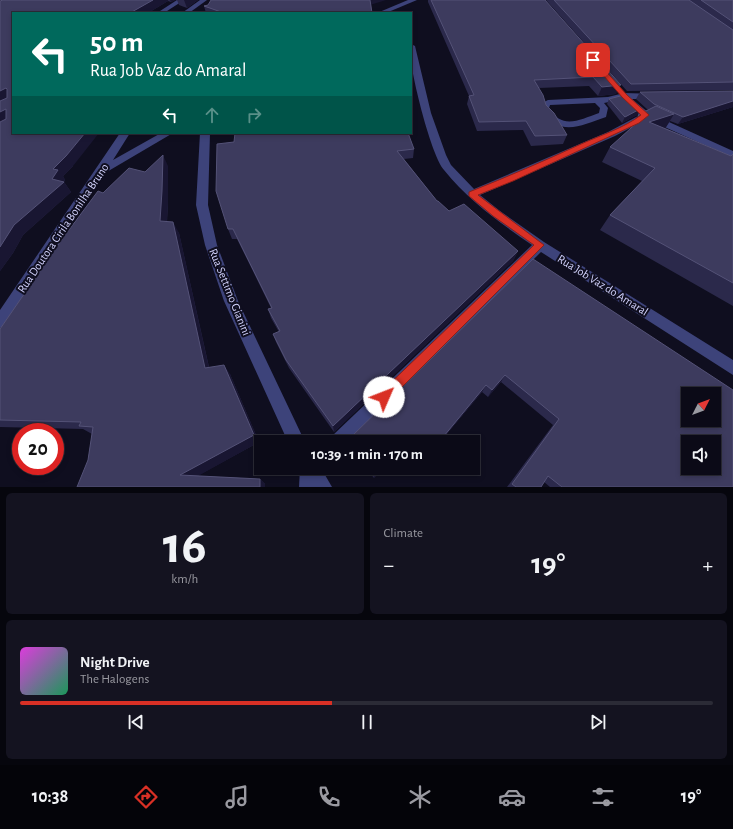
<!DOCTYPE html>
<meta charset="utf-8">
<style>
body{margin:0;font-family:"Alegreya Sans",sans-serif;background:#141320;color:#f1f3f6;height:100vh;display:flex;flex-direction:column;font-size:15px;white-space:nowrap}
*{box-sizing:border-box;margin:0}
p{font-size:13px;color:#9a9aa1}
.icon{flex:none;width:22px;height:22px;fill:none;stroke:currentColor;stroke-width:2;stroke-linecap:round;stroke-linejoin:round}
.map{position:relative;height:487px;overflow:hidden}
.drawer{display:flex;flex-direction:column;gap:6px;padding:6px;background:#06060d;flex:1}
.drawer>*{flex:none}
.hud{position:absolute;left:12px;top:12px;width:400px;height:122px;border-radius:0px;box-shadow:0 2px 6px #0003,0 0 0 1px #2b2b36;background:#00695c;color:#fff;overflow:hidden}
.needle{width:26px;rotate:48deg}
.tools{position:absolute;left:681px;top:387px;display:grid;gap:8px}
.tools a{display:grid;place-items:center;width:40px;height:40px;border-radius:0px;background:#0b0a17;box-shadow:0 2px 6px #0003,0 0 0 1px #2b2b36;font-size:20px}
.speed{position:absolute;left:12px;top:423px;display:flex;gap:8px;font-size:20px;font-weight:700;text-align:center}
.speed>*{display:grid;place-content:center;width:52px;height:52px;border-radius:50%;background:#0b0a17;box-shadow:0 2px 6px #0003,0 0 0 1px #2b2b36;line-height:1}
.speed .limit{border:6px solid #d22;background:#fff;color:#111}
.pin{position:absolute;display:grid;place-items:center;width:34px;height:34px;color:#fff;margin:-17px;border-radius:8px;box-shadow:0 2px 6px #0006}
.me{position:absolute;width:44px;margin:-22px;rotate:46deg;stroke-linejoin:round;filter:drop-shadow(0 0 3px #0008)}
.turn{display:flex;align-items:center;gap:14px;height:84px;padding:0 12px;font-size:18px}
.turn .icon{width:52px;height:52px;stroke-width:2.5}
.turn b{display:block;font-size:28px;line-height:34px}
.lanes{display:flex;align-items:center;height:38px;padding:0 12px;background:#0003;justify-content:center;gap:20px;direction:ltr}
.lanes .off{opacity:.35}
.big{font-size:30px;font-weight:600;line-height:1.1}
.drawer .tile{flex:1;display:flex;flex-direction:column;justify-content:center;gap:6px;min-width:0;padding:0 14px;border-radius:6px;background:#141320}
.drawer .dial{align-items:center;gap:0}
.dial b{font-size:52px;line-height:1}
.song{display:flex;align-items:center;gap:12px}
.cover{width:48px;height:48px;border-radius:6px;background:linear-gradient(135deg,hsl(300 70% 55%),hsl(150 70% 35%))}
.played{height:4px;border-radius:2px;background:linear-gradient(90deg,#d93025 45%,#2b2b36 45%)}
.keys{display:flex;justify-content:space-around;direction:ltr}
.heat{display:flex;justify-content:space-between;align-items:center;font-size:22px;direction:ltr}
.drawer .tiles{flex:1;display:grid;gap:6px;grid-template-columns:1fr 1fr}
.tile:last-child{grid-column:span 2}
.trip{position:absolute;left:254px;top:435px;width:226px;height:40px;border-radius:0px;background:#0b0a17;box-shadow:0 2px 6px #0003,0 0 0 1px #2b2b36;font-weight:600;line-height:40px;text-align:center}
.menu{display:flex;height:64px;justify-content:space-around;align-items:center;background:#040409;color:#9a9aa1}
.menu .icon{width:28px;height:28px}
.menu .current{color:#d93025}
.menu b{font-size:18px;color:#f1f3f6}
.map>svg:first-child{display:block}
</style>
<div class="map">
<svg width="733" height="487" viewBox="0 0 733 487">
<rect width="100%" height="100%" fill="#0f0e1f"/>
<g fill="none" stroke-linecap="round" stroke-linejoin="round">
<g fill="#3d437a" fill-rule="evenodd">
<path d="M177,0H184L164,13H157Z"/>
<path d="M200,0H207L189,13H182Z"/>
<path d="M408,0H417L386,13H377Z"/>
<path d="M411,44L415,46L431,113L446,155L451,165L474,189L608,132L640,115L626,102V99H624L604,103L608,108L606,117C580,126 558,138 541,108L542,103L548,100L608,97L624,93L657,94L658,96L657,98L654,99H632L649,113L733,151V158L647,119L615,136L480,195L500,211L544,242L733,360V375L541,252L350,442H330L332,436L532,245C500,223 469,201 444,170C431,154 414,84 411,62C410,56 411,50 411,44ZM595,103L600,108L599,113C579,120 562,130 549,108L550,105Z"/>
<path d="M120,133H130L113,160L161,133H173L105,173L5,326L0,328V310Z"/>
<path d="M200,133H210L208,205L217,245L238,301L305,442H288L224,301L205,245L196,205Z"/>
<path d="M300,468H321L332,487H299Z"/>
</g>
</g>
<g fill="#2b294b">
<path d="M3,0H175L171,2L168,1L148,13H13L73,166L63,176L65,180L64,182L71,192L23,235L13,253L0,271Z"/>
<path d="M177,0H198L187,8L179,5Z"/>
<path d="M428,0H545L616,94L598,96L589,86L539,88L546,105L567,135L563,144L531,146L523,130L477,131L467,104L469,96L428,2Z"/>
<path d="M546,0H733V90L627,91Z"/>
<path d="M371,4L372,13H206L204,6L208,5Z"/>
<path d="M733,91V107L678,124L670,121L665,128L731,156L733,154V306L600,230L610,215L642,181L602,162L610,147L629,130L638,115L648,110L636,99L640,92Z"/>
<path d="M609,99L640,109L637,115L622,123L607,104Z"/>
<path d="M234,142L414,149L413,158L404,159L437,201L449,211L518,251L513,261L334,432L289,368L276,342L273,334L279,332L271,318L268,309L271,308L237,239H232L228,229Z"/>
<path d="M168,166V203L167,222L179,233L209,367L230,374L259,442L197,476L260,479L265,484V487L88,460L92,434L83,429L0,427V329L103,193L145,172Z"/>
<path d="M533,259L733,487H550L544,482L541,487H507L553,425L501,382L488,397L482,392L440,442H344L343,438H350Z"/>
<path d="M366,468H383L374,478Z"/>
<path d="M408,468H417L412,473Z"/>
</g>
<g fill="#191632">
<path d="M153,0H168V1L148,13H130Z"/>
<path d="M170,0H175L171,2Z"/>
<path d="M184,0H198L187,8Z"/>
<path d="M370,0H386L370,5Z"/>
<path d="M621,85L616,94L598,96L602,87Z"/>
<path d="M6,88L12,98L0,104V91Z"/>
<path d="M733,101V107L678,124L683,117Z"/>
<path d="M6,109L13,118L0,125V112Z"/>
<path d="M640,109L637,115L622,123L625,117Z"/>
<path d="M674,114L665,129L649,122Z"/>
<path d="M85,133H99L73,166L63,176L65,180L63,183L64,182L71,192L23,235L13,253L0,271V247L14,225L52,179L53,169Z"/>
<path d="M163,155L168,166V203L166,233L160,221Z"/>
<path d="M173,222L179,233L211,377L205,368Z"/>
<path d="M518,251L513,261L334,432L333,426Z"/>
<path d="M224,365L230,374L259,442L189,481L180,475Z"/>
<path d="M505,375L501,382L488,397L492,390Z"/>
<path d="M486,385L482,392L440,442H439Z"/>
<path d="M379,468H383L374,478L375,474Z"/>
<path d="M415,468H417L412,473L414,469Z"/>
<path d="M260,479L265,484V487H260Z"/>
</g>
<g fill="#3d3b5e" stroke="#545277" fill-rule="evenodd">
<path d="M3,0H153L130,13H13V133H85L66,156L53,169L58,170L52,179L64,182L14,225L0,247V122L6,119V109L0,112V101L7,98V89L6,88L0,91V1Z"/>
<path d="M211,0H370L372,13H224L204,6L208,5Z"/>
<path d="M431,0H545L621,85L602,87L593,77L534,80L543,95L546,105L554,113L567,135L535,136L526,121L479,122L469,96L474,95Z"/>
<path d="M554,0H689L733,30V82L631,84Z"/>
<path d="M701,0H733V22Z"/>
<path d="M733,91V101L683,117L654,104L640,92Z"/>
<path d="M624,95L640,109L625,117L609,99Z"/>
<path d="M656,106L674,114L649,122L731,156L733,154V283L610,215L655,168L610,147L641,119L638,115Z"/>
<path d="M235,133H408L414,149L397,151L437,201H438L449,211L464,204L518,251L333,426L286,360L273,334L280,331L268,309L272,308L233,229H228L216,191L217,144L234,142Z"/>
<path d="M163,155L162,191L160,221L173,222L205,368L224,365L254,435L180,475L260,479V487H77L88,460L93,427L79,426L81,422L0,420V329L60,242L98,191L103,193L129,168L145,172Z"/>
<path d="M533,259L733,390V487H562L548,476L541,487H516L512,484L559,419L505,375L492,390L486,385L439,442H347L343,438H350ZM688,394H714V420H688ZM688,442H714V468H688Z"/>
<path d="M370,468H379L375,474Z"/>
</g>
<path fill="#d93025" stroke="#8d1f18" d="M591,59H595L627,95L649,115L639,123L513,181L478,195L544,245L388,401L384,403L380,401L378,397L380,393L534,245L493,216L469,196V192C507,177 544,161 581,144C601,135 624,128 641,115L622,97L591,61Z"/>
<g text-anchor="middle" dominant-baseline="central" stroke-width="4" stroke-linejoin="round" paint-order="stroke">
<g font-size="12" fill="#d1d1fb" stroke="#0f0e1f">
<text transform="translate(63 228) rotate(-56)">Rua Doutora Cirila Bonilha Bruno</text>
<text transform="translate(603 285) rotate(32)">Rua Job Vaz do Amaral</text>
<text transform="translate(230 292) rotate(68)">Rua Settimo Gianini</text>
</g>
</g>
</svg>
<div class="tools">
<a><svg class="needle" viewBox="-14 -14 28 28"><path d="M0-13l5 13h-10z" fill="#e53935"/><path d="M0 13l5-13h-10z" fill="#9a9aa1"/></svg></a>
<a><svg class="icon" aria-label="sound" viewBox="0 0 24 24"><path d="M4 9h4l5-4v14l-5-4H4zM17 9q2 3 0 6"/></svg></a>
</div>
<div class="speed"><div class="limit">20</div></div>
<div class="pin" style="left:593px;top:60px;background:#d93025"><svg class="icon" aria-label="arrive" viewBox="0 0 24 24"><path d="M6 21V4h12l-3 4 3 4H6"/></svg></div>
<svg class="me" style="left:384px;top:397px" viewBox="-20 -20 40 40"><circle r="19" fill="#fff"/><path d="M0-13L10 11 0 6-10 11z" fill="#d93025"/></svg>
<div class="trip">10:39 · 1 min · 170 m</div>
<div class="hud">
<div class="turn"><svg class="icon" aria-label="left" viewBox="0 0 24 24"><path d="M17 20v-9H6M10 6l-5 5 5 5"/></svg><div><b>50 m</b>Rua Job Vaz do Amaral</div></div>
<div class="lanes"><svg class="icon" aria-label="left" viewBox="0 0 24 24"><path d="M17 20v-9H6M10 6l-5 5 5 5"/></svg><svg class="icon off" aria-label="ahead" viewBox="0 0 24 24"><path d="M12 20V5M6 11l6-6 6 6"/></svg><svg class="icon off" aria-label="right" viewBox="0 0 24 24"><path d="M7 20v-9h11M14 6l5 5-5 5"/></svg></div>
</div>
</div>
<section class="drawer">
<div class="tiles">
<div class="tile dial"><b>16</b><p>km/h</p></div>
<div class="tile"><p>Climate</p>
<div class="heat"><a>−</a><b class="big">19°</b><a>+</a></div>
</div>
<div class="tile">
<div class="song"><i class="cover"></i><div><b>Night Drive</b><p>The Halogens</p></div></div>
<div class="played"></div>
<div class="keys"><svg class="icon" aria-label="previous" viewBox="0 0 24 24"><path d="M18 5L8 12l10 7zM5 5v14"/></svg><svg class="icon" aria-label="pause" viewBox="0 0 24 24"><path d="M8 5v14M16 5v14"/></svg><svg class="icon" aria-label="next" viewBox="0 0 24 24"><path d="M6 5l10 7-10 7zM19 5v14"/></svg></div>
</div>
</div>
</section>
<nav class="menu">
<b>10:38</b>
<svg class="icon current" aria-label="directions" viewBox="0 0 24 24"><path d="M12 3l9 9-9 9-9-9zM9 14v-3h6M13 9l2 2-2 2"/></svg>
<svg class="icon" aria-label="music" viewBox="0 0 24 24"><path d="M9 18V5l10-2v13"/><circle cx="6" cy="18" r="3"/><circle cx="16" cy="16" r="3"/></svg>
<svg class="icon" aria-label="phone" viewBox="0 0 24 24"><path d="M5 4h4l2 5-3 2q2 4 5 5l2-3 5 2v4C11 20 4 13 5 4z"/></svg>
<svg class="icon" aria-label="climate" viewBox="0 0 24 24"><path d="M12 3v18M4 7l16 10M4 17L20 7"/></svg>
<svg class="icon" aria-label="car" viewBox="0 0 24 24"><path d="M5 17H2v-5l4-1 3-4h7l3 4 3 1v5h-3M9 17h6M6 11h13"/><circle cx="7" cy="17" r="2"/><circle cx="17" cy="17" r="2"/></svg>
<svg class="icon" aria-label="filters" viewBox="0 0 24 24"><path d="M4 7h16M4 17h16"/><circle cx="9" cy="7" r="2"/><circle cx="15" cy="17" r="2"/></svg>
<b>19°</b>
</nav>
